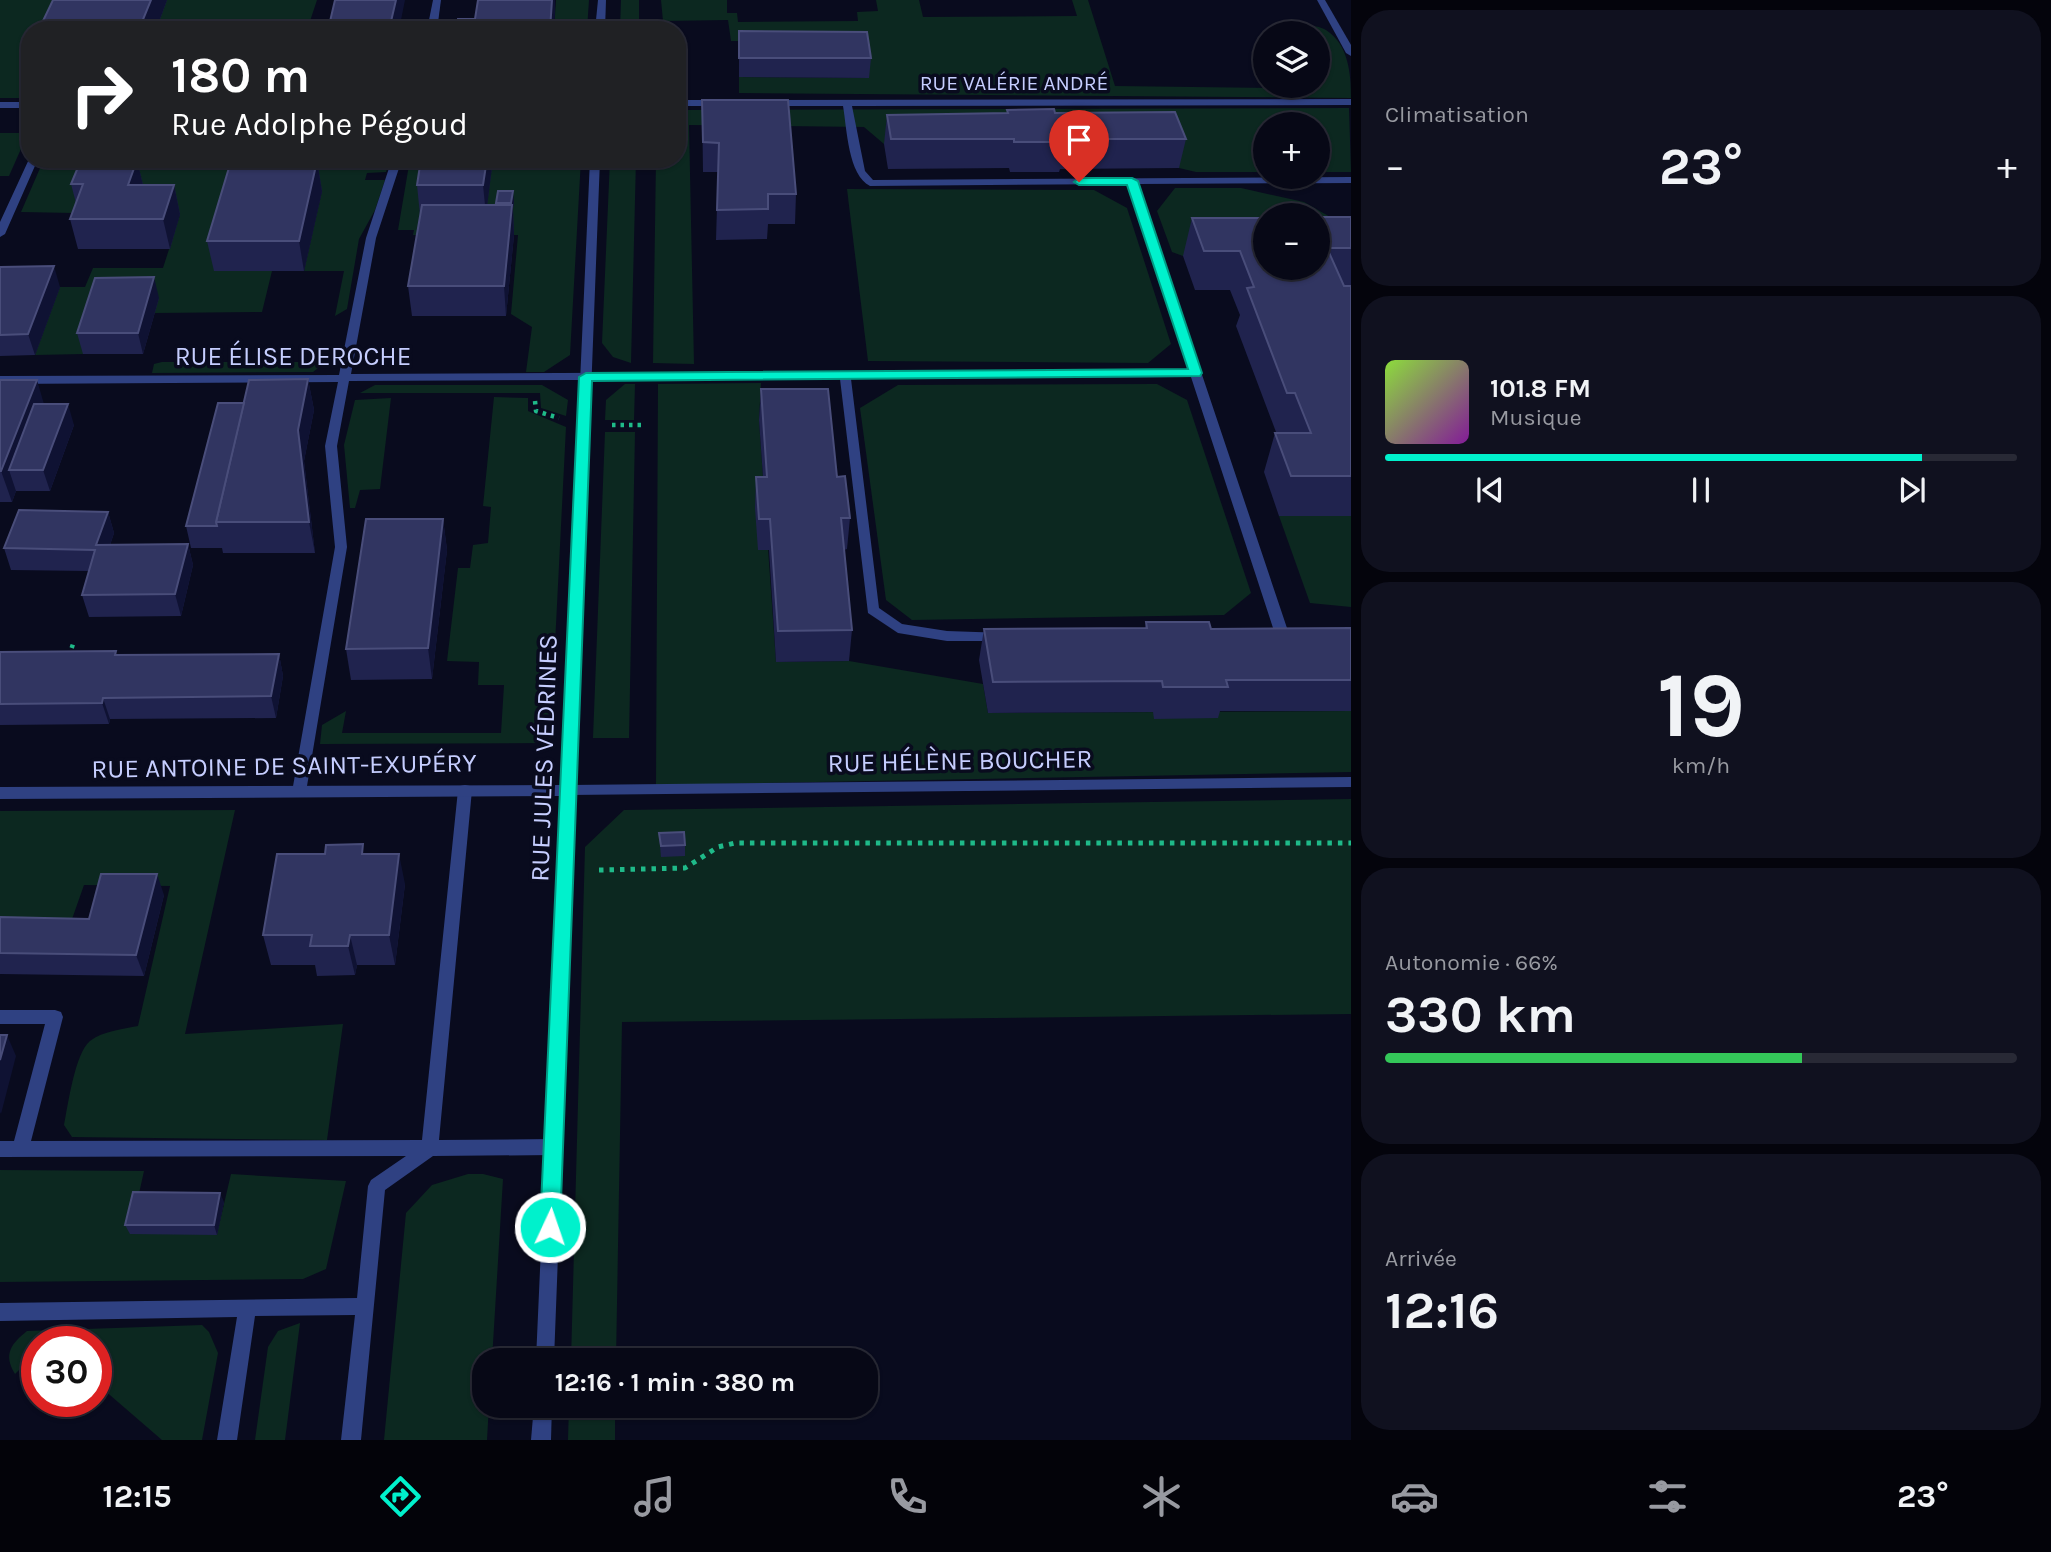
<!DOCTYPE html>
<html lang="fr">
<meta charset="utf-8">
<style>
body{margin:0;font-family:Karla,sans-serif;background:#10111f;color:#f1f3f6;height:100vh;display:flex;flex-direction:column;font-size:26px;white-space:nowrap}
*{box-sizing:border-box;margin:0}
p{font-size:23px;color:#989aa1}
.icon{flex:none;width:38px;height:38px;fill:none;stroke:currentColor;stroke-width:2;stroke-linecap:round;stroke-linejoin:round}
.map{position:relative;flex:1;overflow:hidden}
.details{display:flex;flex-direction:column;gap:10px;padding:10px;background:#04040c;width:700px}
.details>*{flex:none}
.top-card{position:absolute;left:21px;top:21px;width:665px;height:147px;border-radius:28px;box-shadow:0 2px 5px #0004,0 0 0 2px #282935;background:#202124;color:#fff;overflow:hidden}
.fabs{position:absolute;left:1253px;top:21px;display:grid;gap:14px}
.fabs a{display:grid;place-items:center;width:77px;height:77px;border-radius:50%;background:#070816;box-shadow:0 2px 5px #0004,0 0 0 2px #282935;font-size:35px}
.speed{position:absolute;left:21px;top:1326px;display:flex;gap:14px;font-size:35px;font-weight:700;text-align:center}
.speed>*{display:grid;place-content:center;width:91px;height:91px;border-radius:50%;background:#070816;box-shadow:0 2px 5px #0004,0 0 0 2px #282935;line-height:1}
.speed .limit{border:10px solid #d22;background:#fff;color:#111}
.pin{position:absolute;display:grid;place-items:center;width:60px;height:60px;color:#fff;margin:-72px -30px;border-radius:50% 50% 50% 0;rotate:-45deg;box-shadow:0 0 7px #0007}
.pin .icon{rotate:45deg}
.me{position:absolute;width:77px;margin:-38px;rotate:3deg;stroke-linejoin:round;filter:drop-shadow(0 0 5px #0008)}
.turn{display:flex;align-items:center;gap:24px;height:147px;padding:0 35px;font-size:32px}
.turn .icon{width:91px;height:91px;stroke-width:2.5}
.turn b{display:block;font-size:49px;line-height:60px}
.big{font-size:52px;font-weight:700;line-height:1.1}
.details .widget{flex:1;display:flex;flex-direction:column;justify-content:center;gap:10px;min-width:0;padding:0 24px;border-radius:28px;background:#10111f}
.details .dial{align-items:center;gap:0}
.dial b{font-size:91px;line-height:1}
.song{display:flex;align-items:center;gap:21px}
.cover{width:84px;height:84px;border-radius:10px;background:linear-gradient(135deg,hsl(90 70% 55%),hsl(290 70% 35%))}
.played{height:7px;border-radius:4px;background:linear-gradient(90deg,#00f1cc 85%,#282935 85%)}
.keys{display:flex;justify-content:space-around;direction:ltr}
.heat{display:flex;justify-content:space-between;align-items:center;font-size:38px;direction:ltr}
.charge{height:10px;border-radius:5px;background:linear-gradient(90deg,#34c759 66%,#282935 0)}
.trip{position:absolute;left:472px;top:1348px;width:406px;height:70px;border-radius:28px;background:#070816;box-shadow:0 2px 5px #0004,0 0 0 2px #282935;font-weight:700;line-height:70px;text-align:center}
.menu{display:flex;height:112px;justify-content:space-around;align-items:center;background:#030309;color:#989aa1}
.menu .icon{width:49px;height:49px}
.menu .current{color:#00f1cc}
.menu b{font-size:32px;color:#f1f3f6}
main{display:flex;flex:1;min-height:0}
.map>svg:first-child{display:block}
</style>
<main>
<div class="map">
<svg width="1351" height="1440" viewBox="0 0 1351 1440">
<rect width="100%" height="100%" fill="#090b1e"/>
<g fill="#0c2820">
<path d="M0,0H317L307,30H30V98H0Z"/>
<path d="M556,0H589L587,30H554Z"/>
<path d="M621,0H639V30H620Z"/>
<path d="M661,0H727V13H737L738,22L858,21L857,12L878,11L876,0H919L923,17L1077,16L1072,0H1088L1115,86L1272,88V86H1318V73L1327,72L1318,53V33H1308L1303,24C1310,26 1320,26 1326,30C1349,45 1351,74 1351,98L739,93V77L869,78L751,41H731L728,20L663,21Z"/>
<path d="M1349,108L1351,172H1318V124H1265V172H1196L1179,168L1169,141L884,144L864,127L689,125L694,364L653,363L656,159H677V110Z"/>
<path d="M0,133H28L9,176H0Z"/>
<path d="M44,159H390L386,172L367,173L365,180H385L375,210L359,239L347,309L335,316L344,271H304L322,191L214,271H272L262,312L155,313L101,299L83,354L35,355L60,287H85L93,268H163L180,215L21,212Z"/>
<path d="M410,159H581L570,355L544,372H526L532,327L511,314L518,235H413L414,230H398Z"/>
<path d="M610,159H636L631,363L613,357L602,343Z"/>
<path d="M1175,188H1241L1304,202L1339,222L1318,256V215H1265V256H1183L1172,252L1157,211Z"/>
<path d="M1094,190L1127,208L1171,344L1148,363L868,361L847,189Z"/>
<path d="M162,362H326L313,372L152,373L154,364Z"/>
<path d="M761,383L759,420L776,662L849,661L983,684L988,713L1351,711V772L656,785L658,384Z"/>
<path d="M625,384H635L634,420H605L606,400Z"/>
<path d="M1157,384L1187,400L1251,593L1224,615L912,620L886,600L860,408L898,385Z"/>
<path d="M375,385H542L568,400L566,416L541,408L540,393H360Z"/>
<path d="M494,397L528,398V411L566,427L550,743L320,744L322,725L346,711L342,733H501L504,685H478L479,662L447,661L458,568H470L473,545L488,543L491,507L483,506Z"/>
<path d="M391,398L380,489L360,490L355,508H350L344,445L355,400Z"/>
<path d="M605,432H635L629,738H593Z"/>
<path d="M1279,516H1351V607L1310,603Z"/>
<path d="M1351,799V1014L622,1022L616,1360H571L585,847L624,810Z"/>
<path d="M235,810L185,1034L343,1024L327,1140L72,1137L64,1125C68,1105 75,1053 90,1041C103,1031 123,1029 138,1026L170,886L84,885L65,939L0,937V811Z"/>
<path d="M0,1170L144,1171L130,1234H217L231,1174L346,1181L326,1269L303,1279L0,1282Z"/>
<path d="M468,1174H483L503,1179L492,1360H485V1405H489L487,1440H384L406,1213L432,1185Z"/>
<path d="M300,1323L285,1440H255L268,1347L278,1331Z"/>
<path d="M202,1325L209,1332L218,1353L202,1440H162L96,1383V1342H37V1352L15,1374C3,1354 11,1344 27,1331Z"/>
<path d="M569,1405H615V1440H568Z"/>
</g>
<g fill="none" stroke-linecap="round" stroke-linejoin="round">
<g stroke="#1fba89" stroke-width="4.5" stroke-dasharray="3.5 5" stroke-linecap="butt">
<path d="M535,401L536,411L559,418"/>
<path d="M612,425H646"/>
<path d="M69,656L73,644"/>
</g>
<path stroke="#1fba89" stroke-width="5" stroke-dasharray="4.5 6" stroke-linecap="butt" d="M599,870L685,868L718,847L735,843H1351"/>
<g fill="#2f4182" fill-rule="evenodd">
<path d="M433,0H441L437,30H427Z"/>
<path d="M1317,0H1325L1351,45V56L1346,53Z"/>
<path d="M1351,99V105L852,106L865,171L873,180L1351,177V183L1138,184L1289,634L1282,639L1275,634L1191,377L851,379L879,608L902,624L947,631L1005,633L1007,636L1000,641H947L898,633L868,613L840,379L349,381L337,446L347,547L306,792L304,796H294L292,792L335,547L325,446L338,382L0,384V376L339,375L366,238L392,159H402L376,238L351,374L1189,370L1128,184L870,186C848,175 847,129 843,106H771L766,103L771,100Z"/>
<path d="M677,100H720L725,103L720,106H677Z"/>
<rect x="0" y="102" width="30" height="6"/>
<path d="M30,157V159H38L5,234L0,237V222Z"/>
<path d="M1351,777V787L569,795L564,794L562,790L564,786L569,785Z"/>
<path d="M465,785L470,786L472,790L439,1140L554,1139L560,1142L563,1147L560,1152L554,1155L433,1156L385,1190L361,1440H341L355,1315L255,1316L237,1440H217L237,1317L0,1321V1303L357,1298L368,1186L371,1180L406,1156L0,1157V1141H14L45,1024H0V1010H55L61,1012L63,1017L31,1141L422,1140L458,790L460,786Z"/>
</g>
<g fill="#2f4182" fill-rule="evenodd">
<path d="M598,0H606L605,30H595Z"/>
<path d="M590,159H600L554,1360H536L561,796L0,799V787L562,785Z"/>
<path d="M534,1405H552L551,1440H531Z"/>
</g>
</g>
<g fill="#20234e">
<path d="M167,0L156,30H44L42,23Z"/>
<path d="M739,31L871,58L869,78L739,77Z"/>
<path d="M702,100L796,194L795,224H768L767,239L716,240L718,172H703Z"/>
<path d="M1007,110L1055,113L1186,139L1179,168L1060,169L1059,172H1010L1009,168L888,169L884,144L887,115L1007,113Z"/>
<path d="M493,159L487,205H496V203L514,201L513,209L514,235L506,316H412L408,286L420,215L417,185Z"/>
<path d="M137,160L143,185H174L180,214L170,249H78L70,219L76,203L71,184Z"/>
<path d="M317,161L322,191L304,271H214L207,241Z"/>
<path d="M1351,217V516H1279L1264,472L1275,433H1284L1276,432L1236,326L1240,315L1230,290H1195L1183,256L1192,218Z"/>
<path d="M0,267L60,287L35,355L0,356Z"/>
<path d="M159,298L143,354H83L77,333Z"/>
<path d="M308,379L314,410L304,461L315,553H223L222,548H191L186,526L244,403Z"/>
<path d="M0,380L44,404L74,425L50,491H16L12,502H0Z"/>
<path d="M761,389L837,477L850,518L847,549L844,550L852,630L849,661L776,662L769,550H758L755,508L756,477H763L759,420Z"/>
<path d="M108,512L114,533L110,545L188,544L193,565L181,616L89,617L82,595L89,571L11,570L4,548Z"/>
<path d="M443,519L447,550L432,679L351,680L346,649Z"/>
<path d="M1146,622L1211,629L1351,628V711H1220L1218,718L1154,719L1153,712L988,713L979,660L984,629L1145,628Z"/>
<path d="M0,652L117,655L279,654L283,676L276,718L110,719L109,724L0,725Z"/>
<path d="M659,833L685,845V856L661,857Z"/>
<path d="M365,854L405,884L395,965H357L355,975L317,976L315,965H271L263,935Z"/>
<path d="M164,895L144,976L0,974V917L89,919Z"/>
<path d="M224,1202L217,1235L130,1234L125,1225Z"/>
</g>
<g fill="#0f1233">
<path d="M151,0H167L156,30H144L142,22Z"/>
<path d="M396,0H405L399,30H389Z"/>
<path d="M552,0H555V13L554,30H550Z"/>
<path d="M487,159H493L486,215L483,185Z"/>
<path d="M137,160L144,189L128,185Z"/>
<path d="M317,161L322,191L304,271L299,241Z"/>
<path d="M174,185L180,214L170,249L163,219Z"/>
<path d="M513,191L514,201L513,209L514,235L506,316L504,286Z"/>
<path d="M54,266L60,287L35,355L28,334Z"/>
<path d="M154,277L159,298L143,354L138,333Z"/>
<path d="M308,379L314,410L304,461L315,553L309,522L298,430Z"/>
<path d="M37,380L46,411L9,470L16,491L12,502L1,471Z"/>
<path d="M68,404L74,425L50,491L43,470Z"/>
<path d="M108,512L114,533L103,566L96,545Z"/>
<path d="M443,519L447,550L432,679L428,648Z"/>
<path d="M188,544L193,565L181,616L175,594Z"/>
<path d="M279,654L283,676L276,718L271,696Z"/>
<path d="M103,698L110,719L109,724L102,703Z"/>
<path d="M399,854L405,884L395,965L389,935Z"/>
<path d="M157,874L164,895L144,976L136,955Z"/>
<path d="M350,935L357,965L355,975L348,946Z"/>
<path d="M7,1035L16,1056L1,1114L0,1112V1060Z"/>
<path d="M220,1193L224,1202L217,1235L214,1225Z"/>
</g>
<g fill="#313561" stroke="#494d7a" stroke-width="2">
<path d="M53,0H151L142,22L42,23Z"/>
<path d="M335,0H396L389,30H328Z"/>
<path d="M478,0H552L550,30H457L458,19H475Z"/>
<path d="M739,31L867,32L871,58H739Z"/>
<path d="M702,100H788L796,194H768V209L717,210L719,143L703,142Z"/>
<path d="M1054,109L1055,113L1175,112L1186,139H1063L1064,142H1014V139H891L887,115L1008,113L1007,110Z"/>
<path d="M421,159H487L483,185H417Z"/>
<path d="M81,160H137L128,185H174L163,219H70L83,184H71Z"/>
<path d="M231,161H317L299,241H207Z"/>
<path d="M498,191H513L511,203H496Z"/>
<path d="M422,205H512L504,286H408Z"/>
<path d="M1318,217H1351V248H1327L1344,286H1351V476H1291L1275,433H1311L1295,393H1287L1247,288L1254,287L1240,251H1204L1192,218H1265V268H1318Z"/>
<path d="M54,266L28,334L0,335V267Z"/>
<path d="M154,277L138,333H77L95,278Z"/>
<path d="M308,379L298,430L309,522H216L249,380Z"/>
<path d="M0,380H37L1,471H0Z"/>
<path d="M761,389H828L837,477L845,476L850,518H841L852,630L778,631L770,519H759L756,477H767Z"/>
<path d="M218,403H244L216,522L217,526H186Z"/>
<path d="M34,404H68L43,470H9Z"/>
<path d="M19,510L108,512L96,545L188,544L175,594L82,595L95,550L4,548Z"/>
<path d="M366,519H443L428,648L346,649Z"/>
<path d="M1146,622H1209L1211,629L1351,628V680H1226L1228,687H1163L1162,681L993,682L984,629L1147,628Z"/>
<path d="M116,651L115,655L279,654L271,696L103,698L102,703L0,704V652Z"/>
<path d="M684,832L685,845L661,846L659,833Z"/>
<path d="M363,844L362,854H399L389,935H350L348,946H310L312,935H263L277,854H325L326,845Z"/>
<path d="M101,874H157L136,955L0,953V917L89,919Z"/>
<path d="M0,1035H7L0,1060Z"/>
<path d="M133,1192L220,1193L214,1225H125Z"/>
</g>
<path fill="#00f1cc" stroke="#009d85" stroke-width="2" d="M1132,178L1138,181L1202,373L1200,376L592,381L560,1227L557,1233L550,1236L543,1233L540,1227L579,377L586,373L1188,369L1127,185H1079L1074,182L1079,178Z"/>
<g text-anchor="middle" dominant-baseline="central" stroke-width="7" stroke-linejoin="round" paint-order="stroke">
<g font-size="21" fill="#c6ceff" stroke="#090b1e">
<text x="1014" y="83">RUE VALÉRIE ANDRÉ</text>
</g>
<g font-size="26" fill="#c6ceff" stroke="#090b1e">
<text x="293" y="356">RUE ÉLISE DEROCHE</text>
<text transform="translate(544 758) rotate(-88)">RUE JULES VÉDRINES</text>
<text transform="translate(960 761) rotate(-1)">RUE HÉLÈNE BOUCHER</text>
<text transform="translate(284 766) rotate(-1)">RUE ANTOINE DE SAINT-EXUPÉRY</text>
</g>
</g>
</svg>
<div class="fabs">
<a><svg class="icon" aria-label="layers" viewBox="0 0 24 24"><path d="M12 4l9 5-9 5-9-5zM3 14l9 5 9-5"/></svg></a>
<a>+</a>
<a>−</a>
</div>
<div class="speed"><div class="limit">30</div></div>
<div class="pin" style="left:1079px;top:182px;background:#d93025"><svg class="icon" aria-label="arrive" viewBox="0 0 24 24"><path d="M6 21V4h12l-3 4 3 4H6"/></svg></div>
<svg class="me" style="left:550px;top:1227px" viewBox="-20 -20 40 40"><circle r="17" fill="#00f1cc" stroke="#fff" stroke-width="3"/><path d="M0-11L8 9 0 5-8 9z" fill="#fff"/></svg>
<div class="trip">12:16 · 1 min · 380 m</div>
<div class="top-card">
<div class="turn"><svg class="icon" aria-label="right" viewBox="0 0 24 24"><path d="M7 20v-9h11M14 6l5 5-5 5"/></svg><div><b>180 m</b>Rue Adolphe Pégoud</div></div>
</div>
</div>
<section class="details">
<div class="widget"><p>Climatisation</p>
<div class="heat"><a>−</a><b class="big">23°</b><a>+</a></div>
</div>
<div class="widget">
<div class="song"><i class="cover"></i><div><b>101.8 FM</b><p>Musique</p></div></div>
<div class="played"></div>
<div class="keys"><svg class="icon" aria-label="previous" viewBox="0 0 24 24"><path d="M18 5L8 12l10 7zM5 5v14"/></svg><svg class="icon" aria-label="pause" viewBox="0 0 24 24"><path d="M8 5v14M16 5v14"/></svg><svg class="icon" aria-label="next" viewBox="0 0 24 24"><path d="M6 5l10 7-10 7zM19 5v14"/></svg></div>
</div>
<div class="widget dial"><b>19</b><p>km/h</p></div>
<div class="widget"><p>Autonomie · 66%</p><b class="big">330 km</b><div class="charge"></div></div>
<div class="widget"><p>Arrivée</p><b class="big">12:16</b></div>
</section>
</main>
<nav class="menu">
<b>12:15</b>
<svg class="icon current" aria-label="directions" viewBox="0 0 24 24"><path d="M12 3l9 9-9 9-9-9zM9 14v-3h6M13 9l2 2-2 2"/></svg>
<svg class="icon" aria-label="music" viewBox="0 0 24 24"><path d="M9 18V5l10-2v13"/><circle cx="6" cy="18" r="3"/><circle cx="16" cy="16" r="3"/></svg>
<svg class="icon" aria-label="phone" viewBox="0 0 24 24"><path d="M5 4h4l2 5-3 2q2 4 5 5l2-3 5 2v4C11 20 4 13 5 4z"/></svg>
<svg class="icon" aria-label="climate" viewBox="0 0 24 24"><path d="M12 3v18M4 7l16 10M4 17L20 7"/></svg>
<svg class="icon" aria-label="car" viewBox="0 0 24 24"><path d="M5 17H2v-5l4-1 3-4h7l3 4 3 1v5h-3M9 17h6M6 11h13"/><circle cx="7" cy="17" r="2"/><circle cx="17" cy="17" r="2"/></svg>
<svg class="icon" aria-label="filters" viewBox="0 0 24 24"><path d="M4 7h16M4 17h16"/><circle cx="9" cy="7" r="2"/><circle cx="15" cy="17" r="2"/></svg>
<b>23°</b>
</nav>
